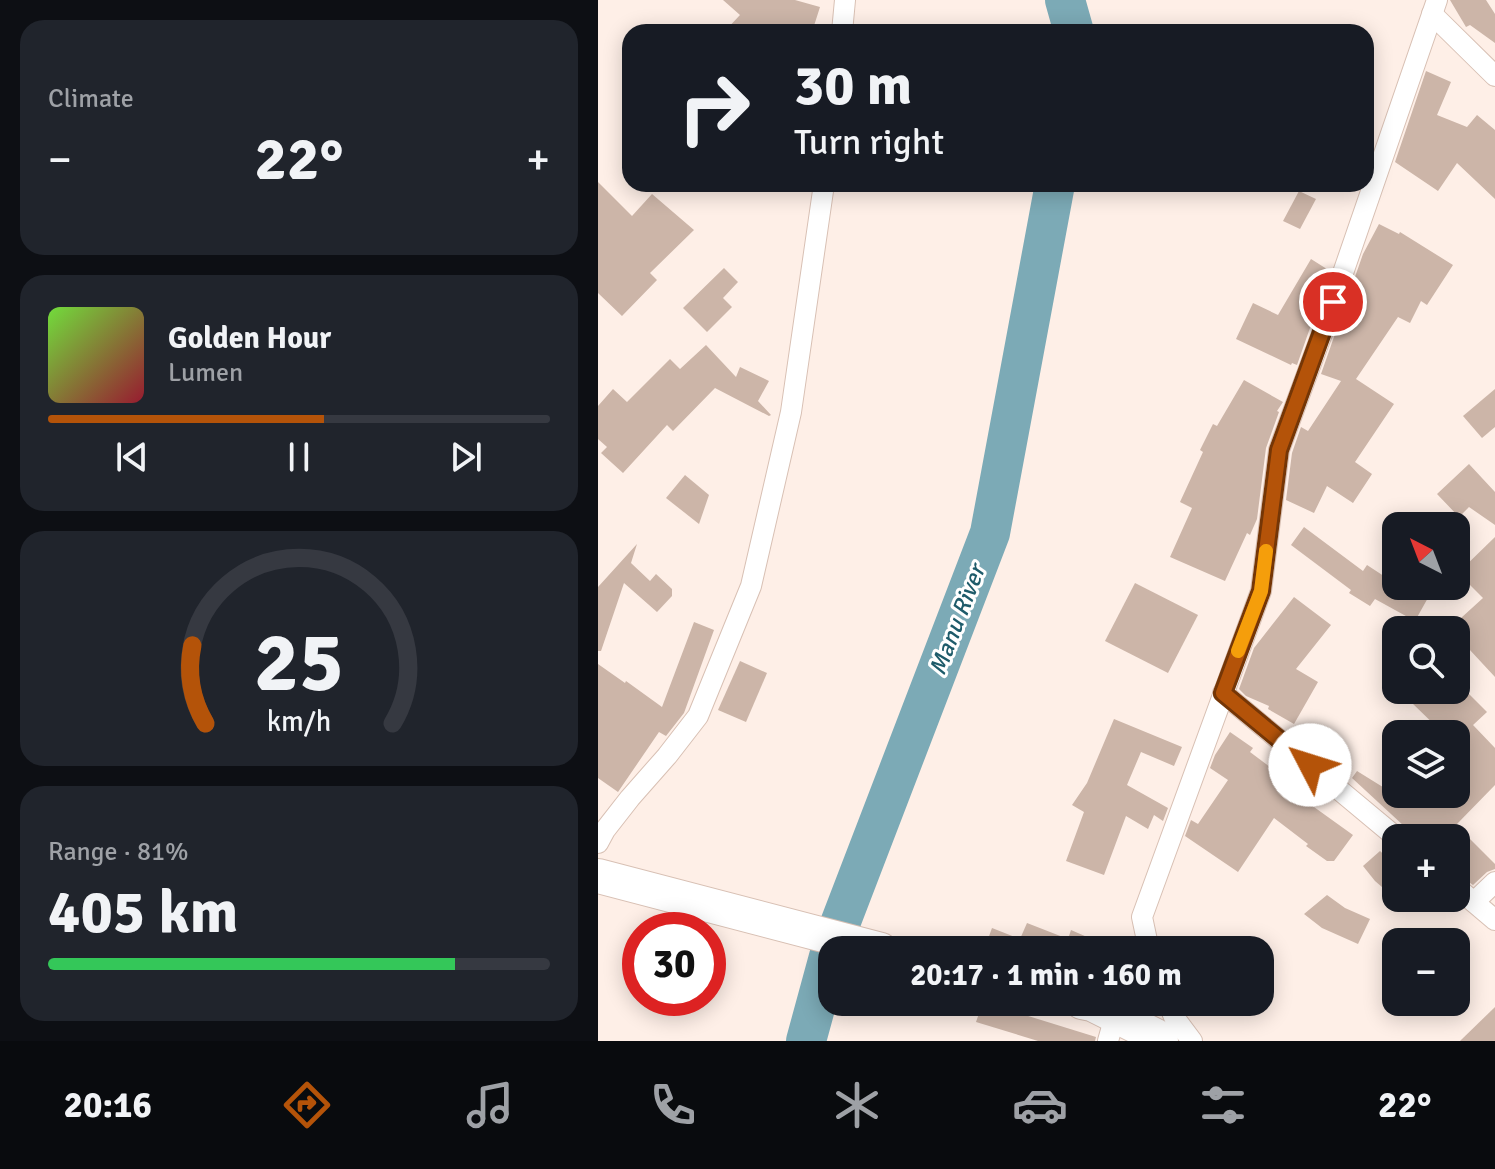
<!DOCTYPE html>
<meta charset="utf-8">
<style>
body{margin:0;font-family:Signika,sans-serif;background:#20242c;color:#f1f3f6;height:100vh;display:flex;flex-direction:column;font-size:30px;white-space:nowrap}
*{box-sizing:border-box;margin:0}
p{font-size:26px;color:#9ea1a6}
.icon{flex:none;width:44px;height:44px;fill:none;stroke:currentColor;stroke-width:2;stroke-linecap:round;stroke-linejoin:round}
.map{position:relative;flex:1;overflow:hidden}
.details{display:flex;flex-direction:column;gap:20px;padding:20px;background:#0d0f14;width:598px}
.details>*{flex:none}
.top-card{position:absolute;left:24px;top:24px;width:752px;height:168px;border-radius:24px;box-shadow:0 4px 20px #0003;background:#171b24;color:#f1f3f6;overflow:hidden}
.needle{width:52px;rotate:318deg}
.buttons{position:absolute;left:784px;top:512px;display:grid;gap:16px}
.buttons a{display:grid;place-items:center;width:88px;height:88px;border-radius:16px;background:#171b24;box-shadow:0 4px 20px #0003;font-size:40px}
.speed{position:absolute;left:24px;top:912px;display:flex;gap:16px;font-size:40px;font-weight:700;text-align:center}
.speed>*{display:grid;place-content:center;width:104px;height:104px;border-radius:50%;background:#171b24;box-shadow:0 4px 20px #0003;line-height:1}
.speed .limit{border:12px solid #d22;background:#fff;color:#111}
.pin{position:absolute;display:grid;place-items:center;width:68px;height:68px;color:#fff;margin:-34px;border:4px solid #fff;border-radius:50%;box-shadow:0 2px 8px #0007}
.me{position:absolute;width:88px;margin:-44px;rotate:310deg;stroke-linejoin:round;filter:drop-shadow(0 0 6px #0008)}
.turn{display:flex;align-items:center;gap:28px;height:168px;padding:0 40px;font-size:36px}
.turn .icon{width:104px;height:104px;stroke-width:2.5}
.turn b{display:block;font-size:56px;line-height:68px}
.big{font-size:60px;font-weight:800;line-height:1.1}
.details .tile{flex:1;display:flex;flex-direction:column;justify-content:center;gap:12px;min-width:0;padding:0 28px;border-radius:24px;background:#20242c}
.details .dial{align-items:center;gap:0}
.dial svg{height:208px;overflow:visible;fill:none;stroke:#363941;stroke-width:7;stroke-linecap:round;text-anchor:middle}
.dial text{fill:#f1f3f6;stroke:none}
.song{display:flex;align-items:center;gap:24px}
.cover{width:96px;height:96px;border-radius:12px;background:linear-gradient(135deg,hsl(100 70% 55%),hsl(350 70% 35%))}
.played{height:8px;border-radius:4px;background:linear-gradient(90deg,#b45309 55%,#363941 55%)}
.keys{display:flex;justify-content:space-around;direction:ltr}
.heat{display:flex;justify-content:space-between;align-items:center;font-size:44px;direction:ltr}
.charge{height:12px;border-radius:6px;background:linear-gradient(90deg,#34c759 81%,#363941 0)}
.trip{position:absolute;left:220px;top:936px;width:456px;height:80px;border-radius:24px;background:#171b24;box-shadow:0 4px 20px #0003;font-weight:800;line-height:80px;text-align:center}
.menu{display:flex;height:128px;justify-content:space-around;align-items:center;background:#090b0e;color:#9ea1a6}
.menu .icon{width:56px;height:56px}
.menu .selected{color:#b45309}
.menu b{font-size:36px;color:#f1f3f6}
main{display:flex;flex:1;min-height:0}
.map>svg:first-child{display:block}
</style>
<main>
<section class="details">
<div class="tile"><p>Climate</p>
<div class="heat"><a>−</a><b class="big">22°</b><a>+</a></div>
</div>
<div class="tile">
<div class="song"><i class="cover"></i><div><b>Golden Hour</b><p>Lumen</p></div></div>
<div class="played"></div>
<div class="keys"><svg class="icon" aria-label="previous" viewBox="0 0 24 24"><path d="M18 5L8 12l10 7zM5 5v14"/></svg><svg class="icon" aria-label="pause" viewBox="0 0 24 24"><path d="M8 5v14M16 5v14"/></svg><svg class="icon" aria-label="next" viewBox="0 0 24 24"><path d="M6 5l10 7-10 7zM19 5v14"/></svg></div>
</div>
<div class="tile dial"><svg viewBox="0 0 100 80">
<path d="M14 69A42 42 0 1 1 86 69"/>
<path d="M14 69A42 42 0 0 1 9 39" stroke="#b45309"/>
<text x="50" y="56" font-size="32" font-weight="700">25</text>
<text x="50" y="72" font-size="11">km/h</text>
</svg></div>
<div class="tile"><p>Range · 81%</p><b class="big">405 km</b><div class="charge"></div></div>
</section>
<div class="map">
<svg width="897" height="1041" viewBox="0 0 897 1041">
<rect width="100%" height="100%" fill="#feefe7"/>
<g fill="none" stroke-linecap="round" stroke-linejoin="round">
<g stroke="#7caab6" stroke-width="40">
<path d="M467,0L476,32"/>
<path d="M208,1041L235,942L392,533L457,184"/>
</g>
</g>
<g fill="#ccb5a8">
<path d="M125,0H197L222,7L214,32H126L142,15Z"/>
<path d="M852,0H888L897,14V43L872,25L868,27Z"/>
<path d="M828,71L853,82L839,115L869,127L879,115L897,130V199L859,163L840,191L797,162Z"/>
<path d="M0,182L34,216L54,194L96,230L52,273L59,280L24,316L0,293Z"/>
<path d="M701,191L718,199L702,229L685,221Z"/>
<path d="M781,224L801,234L802,232L855,265L829,305L823,301L812,323L800,317L758,379L796,404L757,462L774,474L755,503L729,486L716,513L688,500L694,453L703,427L710,431L743,381L723,374L765,254Z"/>
<path d="M713,259L732,271L699,365L694,363L693,365L638,339L655,303L680,315Z"/>
<path d="M126,268L140,282L125,298L134,307L109,332L85,308Z"/>
<path d="M108,345L138,377L142,367L171,381L160,401L173,415L171,416L117,388L75,431L69,425L25,473L3,453L9,447L0,439V406L15,389L29,402L72,359L82,369Z"/>
<path d="M646,380L685,402L679,411L681,412L668,448L659,519L652,535L649,533L627,581L572,557L594,508L582,502L605,452L602,450L615,424L619,426Z"/>
<path d="M897,389V427L884,438L865,416Z"/>
<path d="M871,464L897,492V525L871,507L861,517L839,494Z"/>
<path d="M87,475L111,495L101,524L68,498Z"/>
<path d="M706,527L765,571L769,565L798,584V586H813L831,596L817,621L777,599L772,606L751,593L753,590L693,545Z"/>
<path d="M897,537V677L858,635V630L852,628L885,598L860,573Z"/>
<path d="M39,544L33,563L52,581L58,574L74,589V596L59,612L26,583L3,651H0V587Z"/>
<path d="M537,583L600,615L570,673L507,641Z"/>
<path d="M696,597L733,625L698,669L720,682L696,724L670,709L671,706L648,696L641,689L656,648Z"/>
<path d="M96,622L116,630L86,713L68,736L61,732L20,792L0,778V664L27,683L28,681L64,707Z"/>
<path d="M142,661L169,673L148,722L120,710Z"/>
<path d="M827,690H867L889,712L875,725L897,748V785L858,825L897,864V869L889,872L875,885L858,873V838H819L754,778L759,771L817,807L829,794H858V734H846L814,703Z"/>
<path d="M516,719L584,747L576,766L543,752L529,785L570,808L565,821L556,815L550,829L528,816L506,875L468,861L486,812L474,805L489,783Z"/>
<path d="M632,732L655,748L652,752L688,779L691,775L715,794L709,802L755,835L736,861H729L708,846L710,844L676,818L640,872L587,836L593,820L600,824L630,780L612,768L617,755Z"/>
<path d="M782,851L798,865V899L777,881L765,866Z"/>
<path d="M729,895L747,908L772,919L760,944L724,928L706,914Z"/>
<path d="M429,923L470,939L473,930L519,950H386L394,928L422,939Z"/>
<path d="M385,1002L498,1037L497,1041H440L378,1022Z"/>
<path d="M897,1007V1041H862Z"/>
</g>
<g fill="none" stroke-linecap="round" stroke-linejoin="round">
<g stroke="#d8c0b4" stroke-width="22">
<g id="minor">
<path d="M834,14L897,76"/>
<path d="M244,32L247,0"/>
<path d="M625,693L799,838"/>
<path d="M0,843L7,830L32,798L69,756L100,716L153,586L193,412L226,184"/>
<path d="M858,887L897,920"/>
<path d="M876,902L897,882"/>
<path d="M551,950L544,917L663,591L681,450L725,331L839,0"/>
<path d="M570,1002L576,1017L594,1041"/>
<path d="M510,1041L517,1016"/>
</g>
</g>
<g stroke="#d8c0b4" stroke-width="36">
<g id="trunk">
<path d="M0,876L283,950"/>
<path d="M484,1002L494,1004L558,1036L563,1041"/>
</g>
</g>
<use href="#minor" stroke="#fff" stroke-width="20"/>
<use href="#trunk" stroke="#fff" stroke-width="34"/>
</g>
<g fill="none" stroke-linecap="round" stroke-linejoin="round">
<g stroke="#753606" stroke-width="20">
<path id="route" d="M712,765L625,693L663,591L681,450L735,302"/>
</g>
<use href="#route" stroke="#b45309" stroke-width="14"/>
<path stroke="#f59e0b" stroke-width="14" d="M640,651L663,591L668,551"/>
</g>
<g text-anchor="middle" dominant-baseline="central" stroke-width="6" stroke-linejoin="round" paint-order="stroke">
<g font-size="24" font-style="italic" fill="#1e5b6a" stroke="#fff">
<text transform="translate(359 620) rotate(-69)">Manu River</text>
</g>
</g>
</svg>
<div class="buttons">
<a><svg class="needle" viewBox="-14 -14 28 28"><path d="M0-13l5 13h-10z" fill="#e53935"/><path d="M0 13l5-13h-10z" fill="#9ea1a6"/></svg></a>
<a><svg class="icon" aria-label="search" viewBox="0 0 24 24"><circle cx="10" cy="10" r="6"/><path d="M15 15l6 6"/></svg></a>
<a><svg class="icon" aria-label="layers" viewBox="0 0 24 24"><path d="M12 4l9 5-9 5-9-5zM3 14l9 5 9-5"/></svg></a>
<a>+</a>
<a>−</a>
</div>
<div class="speed"><div class="limit">30</div></div>
<div class="pin" style="left:735px;top:302px;background:#d93025"><svg class="icon" aria-label="arrive" viewBox="0 0 24 24"><path d="M6 21V4h12l-3 4 3 4H6"/></svg></div>
<svg class="me" style="left:712px;top:765px" viewBox="-20 -20 40 40"><circle r="19" fill="#fff"/><path d="M0-13L10 11 0 6-10 11z" fill="#b45309"/></svg>
<div class="trip">20:17 · 1 min · 160 m</div>
<div class="top-card">
<div class="turn"><svg class="icon" aria-label="right" viewBox="0 0 24 24"><path d="M7 20v-9h11M14 6l5 5-5 5"/></svg><div><b>30 m</b>Turn right</div></div>
</div>
</div>
</main>
<nav class="menu">
<b>20:16</b>
<svg class="icon selected" aria-label="directions" viewBox="0 0 24 24"><path d="M12 3l9 9-9 9-9-9zM9 14v-3h6M13 9l2 2-2 2"/></svg>
<svg class="icon" aria-label="music" viewBox="0 0 24 24"><path d="M9 18V5l10-2v13"/><circle cx="6" cy="18" r="3"/><circle cx="16" cy="16" r="3"/></svg>
<svg class="icon" aria-label="phone" viewBox="0 0 24 24"><path d="M5 4h4l2 5-3 2q2 4 5 5l2-3 5 2v4C11 20 4 13 5 4z"/></svg>
<svg class="icon" aria-label="climate" viewBox="0 0 24 24"><path d="M12 3v18M4 7l16 10M4 17L20 7"/></svg>
<svg class="icon" aria-label="car" viewBox="0 0 24 24"><path d="M5 17H2v-5l4-1 3-4h7l3 4 3 1v5h-3M9 17h6M6 11h13"/><circle cx="7" cy="17" r="2"/><circle cx="17" cy="17" r="2"/></svg>
<svg class="icon" aria-label="filters" viewBox="0 0 24 24"><path d="M4 7h16M4 17h16"/><circle cx="9" cy="7" r="2"/><circle cx="15" cy="17" r="2"/></svg>
<b>22°</b>
</nav>
